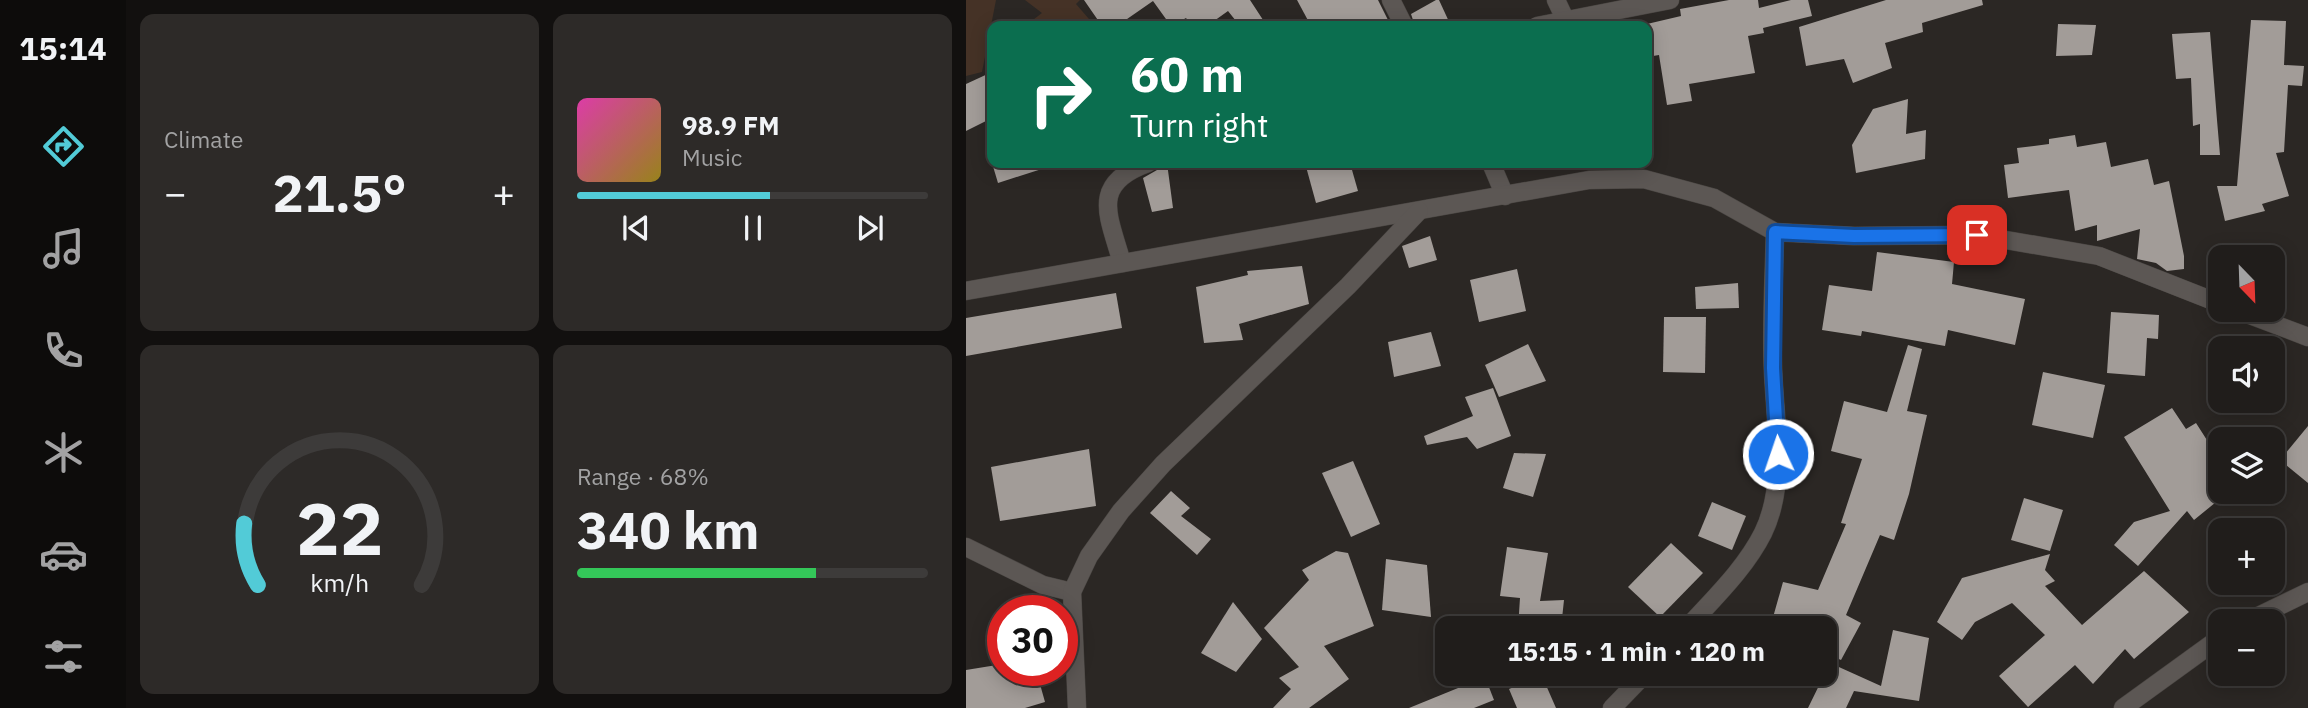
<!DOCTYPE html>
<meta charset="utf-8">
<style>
body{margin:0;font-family:"IBM Plex Sans",sans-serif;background:#2d2a28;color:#f1f3f6;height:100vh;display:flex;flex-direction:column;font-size:26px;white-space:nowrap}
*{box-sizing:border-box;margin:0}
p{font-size:23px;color:#a2a2a3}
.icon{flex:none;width:38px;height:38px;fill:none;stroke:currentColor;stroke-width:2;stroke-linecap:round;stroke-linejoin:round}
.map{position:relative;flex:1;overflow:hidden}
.panel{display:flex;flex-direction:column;gap:14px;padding:14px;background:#12100f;width:840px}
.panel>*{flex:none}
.top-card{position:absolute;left:21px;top:21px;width:665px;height:147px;border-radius:14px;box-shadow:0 4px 18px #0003,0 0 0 2px #3d3b3a;background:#0b6e4f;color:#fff;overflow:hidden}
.needle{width:46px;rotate:157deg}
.fabs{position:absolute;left:1242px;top:245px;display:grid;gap:14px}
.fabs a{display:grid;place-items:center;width:77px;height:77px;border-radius:14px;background:#201d1b;box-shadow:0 4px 18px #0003,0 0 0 2px #3d3b3a;font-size:35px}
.speed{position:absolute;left:21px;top:595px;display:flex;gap:14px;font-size:35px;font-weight:700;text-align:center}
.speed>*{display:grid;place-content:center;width:91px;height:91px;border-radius:50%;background:#201d1b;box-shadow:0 4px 18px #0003,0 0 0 2px #3d3b3a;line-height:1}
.speed .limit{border:10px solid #d22;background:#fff;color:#111}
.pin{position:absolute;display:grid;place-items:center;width:60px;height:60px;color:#fff;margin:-30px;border-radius:14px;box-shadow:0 4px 10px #0006}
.me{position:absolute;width:77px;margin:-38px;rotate:357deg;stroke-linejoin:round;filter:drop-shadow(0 0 5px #0008)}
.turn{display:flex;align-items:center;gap:24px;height:147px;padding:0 28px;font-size:32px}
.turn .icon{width:91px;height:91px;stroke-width:2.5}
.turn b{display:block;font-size:49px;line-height:60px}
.big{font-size:52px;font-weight:800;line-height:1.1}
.panel .widget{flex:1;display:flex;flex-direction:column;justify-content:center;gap:10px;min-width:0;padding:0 24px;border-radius:14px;background:#2d2a28}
.panel .dial{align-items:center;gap:0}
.dial svg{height:182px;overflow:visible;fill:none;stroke:#3d3b3a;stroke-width:7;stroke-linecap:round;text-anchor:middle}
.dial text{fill:#f1f3f6;stroke:none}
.song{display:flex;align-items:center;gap:21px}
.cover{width:84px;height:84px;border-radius:10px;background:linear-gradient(135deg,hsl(320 70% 55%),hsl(50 70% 35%))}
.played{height:7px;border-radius:4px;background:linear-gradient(90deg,#52cbd7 55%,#3d3b3a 55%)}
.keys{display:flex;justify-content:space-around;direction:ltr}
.heat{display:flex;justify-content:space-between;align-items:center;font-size:38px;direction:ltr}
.charge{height:10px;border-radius:5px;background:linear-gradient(90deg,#34c759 68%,#3d3b3a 0)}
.panel .tiles{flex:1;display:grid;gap:14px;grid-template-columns:repeat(2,1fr)}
.trip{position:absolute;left:469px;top:616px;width:402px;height:70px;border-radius:14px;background:#201d1b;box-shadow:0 4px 18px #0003,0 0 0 2px #3d3b3a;font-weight:800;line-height:70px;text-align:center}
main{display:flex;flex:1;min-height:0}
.dock{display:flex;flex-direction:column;width:126px;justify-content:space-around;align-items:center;background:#0d0c0b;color:#a2a2a3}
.dock .icon{width:49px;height:49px}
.dock .selected{color:#52cbd7}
.dock b{font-size:32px;color:#f1f3f6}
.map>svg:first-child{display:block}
</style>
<main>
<nav class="dock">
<b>15:14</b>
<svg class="icon selected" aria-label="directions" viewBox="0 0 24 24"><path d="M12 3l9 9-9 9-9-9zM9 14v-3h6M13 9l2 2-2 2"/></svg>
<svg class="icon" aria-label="music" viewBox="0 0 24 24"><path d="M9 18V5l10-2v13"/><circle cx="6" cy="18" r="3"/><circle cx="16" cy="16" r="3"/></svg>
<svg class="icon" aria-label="phone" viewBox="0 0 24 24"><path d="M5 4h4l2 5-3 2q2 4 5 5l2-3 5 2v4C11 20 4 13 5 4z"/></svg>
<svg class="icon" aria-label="climate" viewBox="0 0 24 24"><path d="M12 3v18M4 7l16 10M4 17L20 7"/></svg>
<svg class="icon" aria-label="car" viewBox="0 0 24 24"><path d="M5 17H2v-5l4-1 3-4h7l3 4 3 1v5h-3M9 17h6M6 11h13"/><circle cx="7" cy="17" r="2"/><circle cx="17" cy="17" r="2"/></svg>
<svg class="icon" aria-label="filters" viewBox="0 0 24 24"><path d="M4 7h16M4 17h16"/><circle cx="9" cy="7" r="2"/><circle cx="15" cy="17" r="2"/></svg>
</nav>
<section class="panel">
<div class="tiles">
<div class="widget"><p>Climate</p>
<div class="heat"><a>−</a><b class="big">21.5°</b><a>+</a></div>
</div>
<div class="widget">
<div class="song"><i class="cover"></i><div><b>98.9 FM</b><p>Music</p></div></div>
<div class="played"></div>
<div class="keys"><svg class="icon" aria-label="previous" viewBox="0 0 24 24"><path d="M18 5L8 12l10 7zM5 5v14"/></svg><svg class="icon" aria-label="pause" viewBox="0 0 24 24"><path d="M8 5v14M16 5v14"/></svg><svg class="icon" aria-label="next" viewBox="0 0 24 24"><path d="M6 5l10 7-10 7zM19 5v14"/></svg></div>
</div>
<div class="widget dial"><svg viewBox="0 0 100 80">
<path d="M14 69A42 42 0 1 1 86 69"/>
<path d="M14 69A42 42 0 0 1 8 42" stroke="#52cbd7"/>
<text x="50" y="56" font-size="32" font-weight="700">22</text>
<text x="50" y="72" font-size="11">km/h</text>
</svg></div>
<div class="widget"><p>Range · 68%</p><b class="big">340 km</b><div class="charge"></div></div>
</div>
</section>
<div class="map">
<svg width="1342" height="708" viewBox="0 0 1342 708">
<rect width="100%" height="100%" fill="#2b2724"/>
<g fill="#453226">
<path d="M0,0H30L16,72L0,76Z"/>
<path d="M59,0H114L110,4L129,26H59L76,13Z"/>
</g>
<g fill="#a29c98">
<path d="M118,0H284L301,26H274L262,11L241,26H226L220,18L205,26L187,1L151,26H136Z"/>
<path d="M331,0H412L425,26H345Z"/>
<path d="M470,0H473L485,26H449L445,14Z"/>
<path d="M763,0H792L793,8L825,0H842L846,16L797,28L798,33L782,36L789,73L723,84L726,101L701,105L693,55L681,57V24L715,16L714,9Z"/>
<path d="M920,0H1016L1017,5L956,23L957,32L919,43L926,68L887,83L878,59L840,66L833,27Z"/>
<path d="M1285,20L1320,21L1318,65L1338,66L1336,86L1322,85L1318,152L1310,153L1323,196L1296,204L1299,211L1259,221L1251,186H1271Z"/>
<path d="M1092,24L1130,25L1126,55L1090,56Z"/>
<path d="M1244,32L1251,120L1254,155H1234V124L1227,126L1225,78L1210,79L1206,34Z"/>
<path d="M26,72V118L0,131V84Z"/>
<path d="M942,99L940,134L960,130L959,159L890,173L886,145L907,109Z"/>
<path d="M1109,135L1111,147L1140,142L1145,167L1182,159L1188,185L1203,181L1218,256V269L1201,271L1190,263L1171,259L1174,229L1131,241V225L1109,231L1103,190L1042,198L1038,165L1053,163L1051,148L1083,144V139Z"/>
<path d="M26,163H82V167L32,183Z"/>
<path d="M193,163H201L207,208L186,212L177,178L191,170Z"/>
<path d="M339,163H384L392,191L350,203Z"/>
<path d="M464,236L471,260L443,268L436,246Z"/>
<path d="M911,252L988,262L986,284L1059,299L1049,345L982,330L979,346L896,331L895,336L856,330L863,285L906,291Z"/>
<path d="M336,266L343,304L273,324L277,340L238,343L230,287L282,275L281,271Z"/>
<path d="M551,269L560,311L513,322L504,280Z"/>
<path d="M772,283L773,308L730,309L729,287Z"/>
<path d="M150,293L156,328L0,356V318Z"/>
<path d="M1145,312L1193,315L1192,339L1181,338L1179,376L1141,373Z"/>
<path d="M698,317H740L739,373L697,372Z"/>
<path d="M465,332L475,366L428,377L422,342Z"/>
<path d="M562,344L580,381L533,397L519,365Z"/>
<path d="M942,345L956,349L941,411L961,415L943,494L928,540L914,535L880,615L895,623L875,660L859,653V628H804L817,582L852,590L880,524L875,523L896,459L865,451L878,401L921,412Z"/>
<path d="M1077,372L1139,385L1127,438L1066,425Z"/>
<path d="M527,388L545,436L511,449L501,437L461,445L458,436L507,416L499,397Z"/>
<path d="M1206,408L1220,429L1230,423L1255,462V498L1228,520L1221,511L1172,566L1148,545L1168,522L1204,511L1158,437Z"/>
<path d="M1342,426V483L1314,460Z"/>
<path d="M123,449L130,506L34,521L25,467Z"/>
<path d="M548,453L580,454L567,497L537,488Z"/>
<path d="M387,461L414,524L385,537L356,473Z"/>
<path d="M205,491L224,508L215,516L245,539L231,555L184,513Z"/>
<path d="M1058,498L1097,510L1084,551L1045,540Z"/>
<path d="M746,502L780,516L766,550L732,536Z"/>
<path d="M705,543L737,573L694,617L662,587Z"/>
<path d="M541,547L582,553L574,601L598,600L595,628H552L554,598L534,596Z"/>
<path d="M370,551L382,553L408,626L358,646L383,679L343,708H307L325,689L313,678L333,667L298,628L343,580L336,570Z"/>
<path d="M1084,554L1079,570L1089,581L1079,586L1116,625L1178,571L1223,612L1168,659L1159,649L1127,684L1109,665L1062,707L1033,676L1079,635L1046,603L1009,622L996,640L971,622L996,578Z"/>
<path d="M420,559L461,565L465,617L416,610Z"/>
<path d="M267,602L296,639L270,672L235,653Z"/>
<path d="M927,630L963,638L953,701L888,691L880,708H842L864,663L915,686Z"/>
<path d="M37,664V670H70L79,702L59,708H0V670Z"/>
<path d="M576,676L590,708H551L543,689Z"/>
<path d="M519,677L528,700L508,708H443Z"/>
</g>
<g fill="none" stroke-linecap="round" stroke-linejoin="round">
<g stroke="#494542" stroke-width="19">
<g id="minor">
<path d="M425,0L438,26"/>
<path d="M590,0L599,19"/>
<path d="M571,26L704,0"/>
<path d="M525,163L539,196"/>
<path d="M156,263C143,216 123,184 182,163"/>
<path d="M0,291L623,180L678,179L748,198L809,232L888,236L1011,235L1133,256L1255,304"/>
<path d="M1271,310L1342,337"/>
<path d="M0,547L77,585L106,592"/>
<path d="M1282,621L1342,592"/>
<path d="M721,628C747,599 779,569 797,533C821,484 809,422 807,370C805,324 808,277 809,232"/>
<path d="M111,708L106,592L123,556L155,511L197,464L382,286L453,211"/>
<path d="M646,708L679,674"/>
<path d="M1157,708L1255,637"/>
</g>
</g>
<use href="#minor" stroke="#5c5754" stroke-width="18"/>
</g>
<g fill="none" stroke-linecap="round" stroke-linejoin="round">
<g stroke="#114b97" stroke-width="18">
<path id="route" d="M812,454L807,368L809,232L888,236L1011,235"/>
</g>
<use href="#route" stroke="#1a73e8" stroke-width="12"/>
</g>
</svg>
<div class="fabs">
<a><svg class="needle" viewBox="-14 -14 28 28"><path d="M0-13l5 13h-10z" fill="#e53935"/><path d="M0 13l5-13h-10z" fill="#a2a2a3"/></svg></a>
<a><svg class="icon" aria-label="sound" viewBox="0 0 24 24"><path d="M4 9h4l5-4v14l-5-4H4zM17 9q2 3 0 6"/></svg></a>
<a><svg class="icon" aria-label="layers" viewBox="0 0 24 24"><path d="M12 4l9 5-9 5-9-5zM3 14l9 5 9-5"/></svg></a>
<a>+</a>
<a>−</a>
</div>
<div class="speed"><div class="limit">30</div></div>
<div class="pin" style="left:1011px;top:235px;background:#d93025"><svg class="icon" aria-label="arrive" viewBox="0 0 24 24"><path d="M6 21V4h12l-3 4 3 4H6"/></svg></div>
<svg class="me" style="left:812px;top:454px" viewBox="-20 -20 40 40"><circle r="17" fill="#1a73e8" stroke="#fff" stroke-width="3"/><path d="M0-11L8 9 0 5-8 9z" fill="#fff"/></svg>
<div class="trip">15:15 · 1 min · 120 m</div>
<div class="top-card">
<div class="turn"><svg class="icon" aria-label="right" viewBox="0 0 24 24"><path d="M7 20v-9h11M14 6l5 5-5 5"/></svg><div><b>60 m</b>Turn right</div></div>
</div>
</div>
</main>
